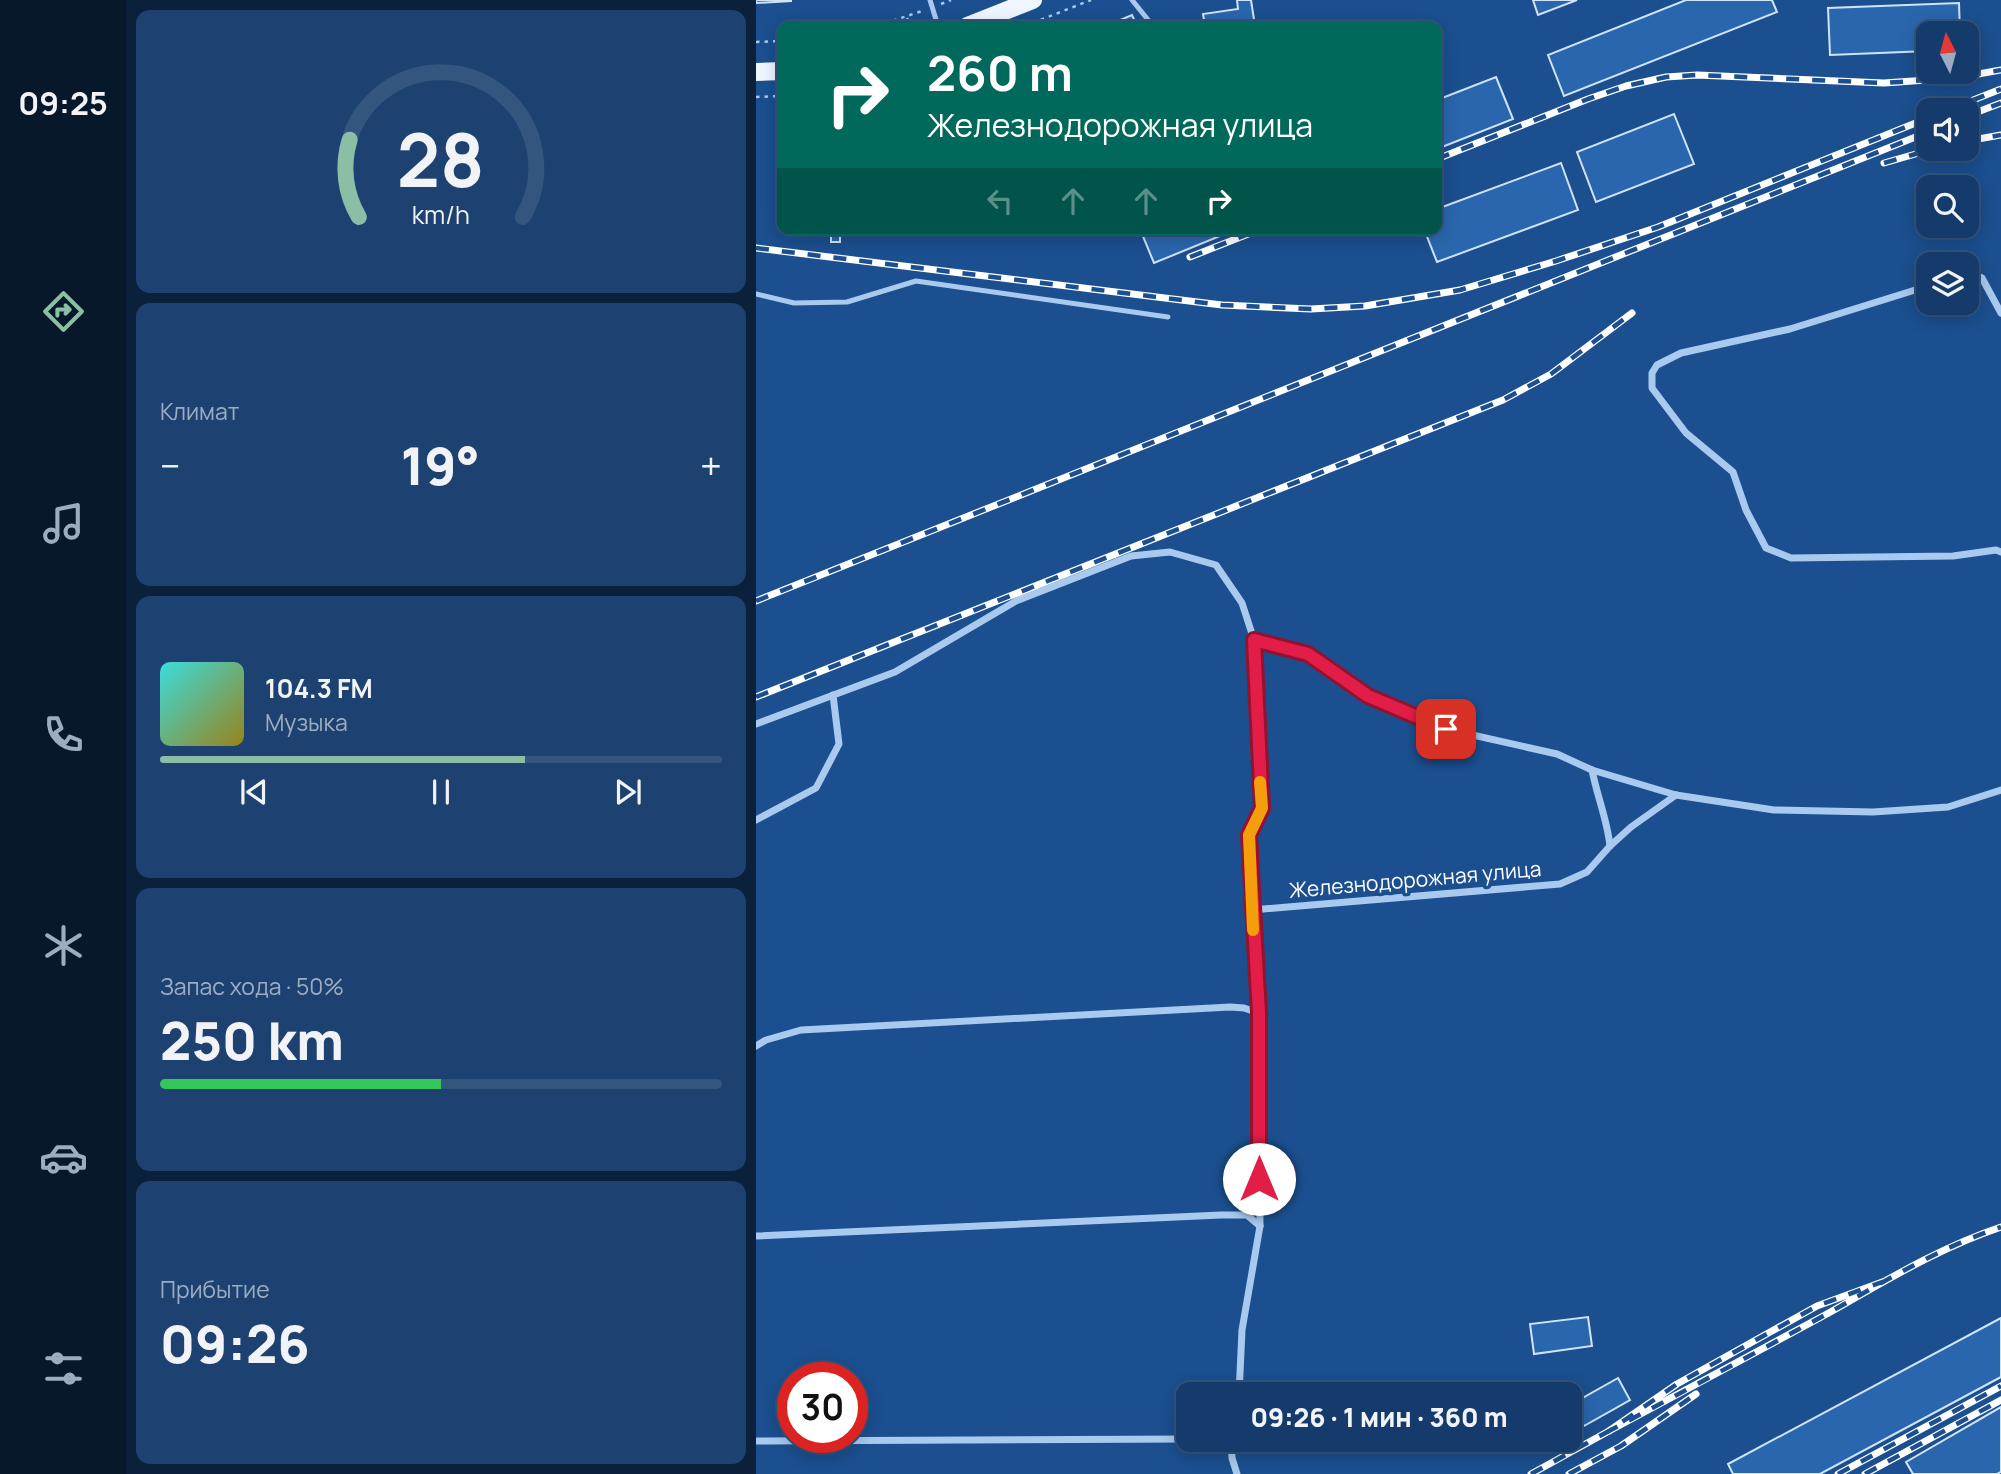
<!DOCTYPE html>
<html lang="ru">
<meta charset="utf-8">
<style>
body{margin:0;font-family:Manrope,sans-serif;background:#1d4271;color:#f1f3f6;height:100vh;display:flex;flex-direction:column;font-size:26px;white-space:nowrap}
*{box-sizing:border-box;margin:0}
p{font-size:23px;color:#9dadc1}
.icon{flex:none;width:38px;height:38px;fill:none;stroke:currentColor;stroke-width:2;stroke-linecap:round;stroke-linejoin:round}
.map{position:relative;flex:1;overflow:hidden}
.drawer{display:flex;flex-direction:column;gap:10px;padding:10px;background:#0b203b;width:630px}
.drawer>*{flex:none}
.hud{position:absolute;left:21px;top:21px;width:665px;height:214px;border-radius:14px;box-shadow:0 4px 18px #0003,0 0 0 2px #33557e;background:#00695c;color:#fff;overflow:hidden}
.needle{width:46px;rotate:354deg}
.buttons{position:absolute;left:1160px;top:21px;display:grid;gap:14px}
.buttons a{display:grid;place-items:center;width:63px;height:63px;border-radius:14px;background:#143b6b;box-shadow:0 4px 18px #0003,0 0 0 2px #33557e;font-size:35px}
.speed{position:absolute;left:21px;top:1362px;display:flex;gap:14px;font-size:35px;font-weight:700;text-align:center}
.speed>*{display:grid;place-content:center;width:91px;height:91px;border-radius:50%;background:#143b6b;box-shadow:0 4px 18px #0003,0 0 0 2px #33557e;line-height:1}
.speed .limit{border:10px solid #d22;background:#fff;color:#111}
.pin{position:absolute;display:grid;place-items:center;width:60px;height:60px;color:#fff;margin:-30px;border-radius:14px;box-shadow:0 4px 10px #0006}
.me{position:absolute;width:77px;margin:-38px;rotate:0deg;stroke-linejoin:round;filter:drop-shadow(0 0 5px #0008)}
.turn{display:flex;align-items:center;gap:24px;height:147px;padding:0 35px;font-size:32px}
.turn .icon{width:91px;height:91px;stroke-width:2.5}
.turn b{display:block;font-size:49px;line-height:60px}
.lanes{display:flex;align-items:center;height:66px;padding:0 35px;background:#0003;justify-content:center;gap:35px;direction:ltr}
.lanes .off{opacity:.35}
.big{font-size:52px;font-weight:800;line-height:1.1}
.drawer .tile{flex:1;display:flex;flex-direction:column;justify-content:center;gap:10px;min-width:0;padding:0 24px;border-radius:14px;background:#1d4271}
.drawer .dial{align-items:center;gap:0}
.dial svg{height:182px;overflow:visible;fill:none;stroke:#33557e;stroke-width:7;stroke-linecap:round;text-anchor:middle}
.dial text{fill:#f1f3f6;stroke:none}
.song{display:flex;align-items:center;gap:21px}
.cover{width:84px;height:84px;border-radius:10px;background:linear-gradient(135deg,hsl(180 70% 55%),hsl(50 70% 35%))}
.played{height:7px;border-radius:4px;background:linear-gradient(90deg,#8abfa5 65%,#33557e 65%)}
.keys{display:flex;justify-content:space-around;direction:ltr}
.heat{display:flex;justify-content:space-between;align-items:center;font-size:38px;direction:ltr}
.charge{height:10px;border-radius:5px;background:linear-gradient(90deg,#34c759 50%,#33557e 0)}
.trip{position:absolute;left:420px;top:1382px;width:406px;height:70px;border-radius:14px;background:#143b6b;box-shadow:0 4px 18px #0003,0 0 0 2px #33557e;font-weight:800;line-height:70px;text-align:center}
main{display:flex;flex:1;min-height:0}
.tab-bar{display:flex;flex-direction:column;width:126px;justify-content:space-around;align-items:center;background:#08182b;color:#9dadc1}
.tab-bar .icon{width:49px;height:49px}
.tab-bar .on{color:#8abfa5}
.tab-bar b{font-size:32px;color:#f1f3f6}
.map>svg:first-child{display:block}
</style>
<main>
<nav class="tab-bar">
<b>09:25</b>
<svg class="icon on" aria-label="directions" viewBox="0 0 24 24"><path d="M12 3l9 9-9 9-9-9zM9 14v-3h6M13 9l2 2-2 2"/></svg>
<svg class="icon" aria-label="music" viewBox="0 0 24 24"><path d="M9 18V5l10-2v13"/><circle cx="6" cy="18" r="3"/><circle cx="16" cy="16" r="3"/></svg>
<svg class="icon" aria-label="phone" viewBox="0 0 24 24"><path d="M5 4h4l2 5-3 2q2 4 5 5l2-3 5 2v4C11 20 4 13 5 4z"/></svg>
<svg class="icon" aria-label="climate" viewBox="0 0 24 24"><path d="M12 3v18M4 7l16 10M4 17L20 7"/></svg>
<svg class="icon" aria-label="car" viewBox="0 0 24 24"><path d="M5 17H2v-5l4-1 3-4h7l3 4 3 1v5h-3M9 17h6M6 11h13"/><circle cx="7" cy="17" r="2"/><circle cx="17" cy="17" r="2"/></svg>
<svg class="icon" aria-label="filters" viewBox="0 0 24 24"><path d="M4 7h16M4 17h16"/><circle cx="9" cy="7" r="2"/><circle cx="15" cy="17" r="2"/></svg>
</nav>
<section class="drawer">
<div class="tile dial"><svg viewBox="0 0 100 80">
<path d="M14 69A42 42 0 1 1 86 69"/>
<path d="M14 69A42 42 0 0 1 10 35" stroke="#8abfa5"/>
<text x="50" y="56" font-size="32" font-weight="700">28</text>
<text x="50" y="72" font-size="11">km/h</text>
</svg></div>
<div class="tile"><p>Климат</p>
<div class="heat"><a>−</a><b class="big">19°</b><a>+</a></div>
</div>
<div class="tile">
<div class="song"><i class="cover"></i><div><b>104.3 FM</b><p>Музыка</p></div></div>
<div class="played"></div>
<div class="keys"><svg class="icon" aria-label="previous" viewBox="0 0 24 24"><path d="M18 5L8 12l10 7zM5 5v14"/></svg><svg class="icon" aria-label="pause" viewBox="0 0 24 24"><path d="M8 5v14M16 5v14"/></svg><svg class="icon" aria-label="next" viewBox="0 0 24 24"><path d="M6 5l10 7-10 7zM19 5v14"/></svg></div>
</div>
<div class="tile"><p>Запас хода · 50%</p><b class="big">250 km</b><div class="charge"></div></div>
<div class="tile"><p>Прибытие</p><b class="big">09:26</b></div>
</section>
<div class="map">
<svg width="1245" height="1474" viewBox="0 0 1245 1474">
<rect width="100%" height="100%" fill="#1b4f8f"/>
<g fill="#2a66ad" stroke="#cfe3fa" stroke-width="2">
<path d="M0,0H35V1L0,3Z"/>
<path d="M481,0H495L499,26H449L447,14L482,9Z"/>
<path d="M777,0H821L782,15Z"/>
<path d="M930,0H1016L1021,12L808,96L792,55Z"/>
<path d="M1203,3L1204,33H1172V51L1074,55L1072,8Z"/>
<path d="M376,15L381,26H350Z"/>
<path d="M740,77L757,119L681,149V100Z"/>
<path d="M918,114L938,164L840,202L821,152Z"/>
<path d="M805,163L822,210L681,262L668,229H681V209Z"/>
<rect x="75" y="229" width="9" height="13"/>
<path d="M384,229H481L398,263Z"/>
<path d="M832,1317L836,1346L778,1354L774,1324Z"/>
<path d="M1245,1318V1377L1064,1474H977L972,1464Z"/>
<path d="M862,1378L874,1400L828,1426L816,1404Z"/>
<path d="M1245,1407V1472L1241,1474H1157L1150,1462Z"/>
</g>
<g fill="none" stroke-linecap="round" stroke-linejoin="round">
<g stroke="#a9c9ee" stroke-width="2.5" stroke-dasharray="3.5 5" stroke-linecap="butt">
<path d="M185,4L195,0"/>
<path d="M151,18L154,26"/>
<path d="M121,26L169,10"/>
<path d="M269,26L335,0"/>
<path d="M0,42L26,41"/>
<path d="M0,97L26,96"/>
</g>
<g stroke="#a9c9ee" stroke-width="5">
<path d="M174,0L182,26"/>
<path d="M376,0L397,26"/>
<path d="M0,294L38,303L91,302L160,281L412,317"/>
</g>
<g stroke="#a9c9ee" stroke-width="7">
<path d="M1211,275L1217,274L1226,278L1245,313"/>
<path d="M1172,286L1034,329L925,353L901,365L896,373V388L930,433L977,472L990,510L1010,548L1035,558L1197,556L1240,550L1245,552"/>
<path d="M498,640L552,654L613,696L690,729L801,754L836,770L920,795L1018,810L1117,812L1192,807L1245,790"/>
<path d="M0,724L139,672L260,601L375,556L414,552L460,565L486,603L498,640L506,808L493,835L503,1013L504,1226L486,1330L483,1395"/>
<path d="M836,770C841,796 851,819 854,846"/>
<path d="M0,820L60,788L83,744L77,695"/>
<path d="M496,910L804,884L831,872L854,846L875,827L920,795"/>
<path d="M0,1046L10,1040L45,1030L474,1007L488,1008L503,1013"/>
<path d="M0,1236L465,1215H491L504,1226"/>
<path d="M475,1440L476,1458L481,1474"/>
<path d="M0,1441L432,1439"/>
</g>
<g stroke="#f0f6ff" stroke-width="18">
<path d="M211,26L277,0"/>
<path d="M0,72L26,71"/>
</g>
<g stroke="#fff" stroke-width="7">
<g id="rail">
<path d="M1192,110L1245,89"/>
<path d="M1211,116L1245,103"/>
<path d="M1211,141L1245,135"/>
<path d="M681,159L832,99L870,86L910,77L941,75L1128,83L1200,78L1245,70"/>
<path d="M1128,163L1177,149"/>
<path d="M0,248L466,305L555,309L609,306L704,290L800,261L902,227L1172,118"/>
<path d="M434,257L505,229"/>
<path d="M0,601L1172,132"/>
<path d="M0,697L747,400L795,374L876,313"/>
<path d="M1129,1281L1061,1306L921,1384L853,1431C925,1393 997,1354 1069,1315C1126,1283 1182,1248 1245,1227"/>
<path d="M775,1474L853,1431"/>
<path d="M813,1474L865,1446L940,1394"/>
<path d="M1082,1474L1245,1386"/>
<path d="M1109,1474L1245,1400"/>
</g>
</g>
<use href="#rail" stroke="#1b4f8f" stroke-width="4.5" stroke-dasharray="13" stroke-linecap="butt"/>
</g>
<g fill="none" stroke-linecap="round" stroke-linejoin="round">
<g stroke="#92132f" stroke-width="18">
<path id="route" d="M503,1179V1013L493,835L506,808L498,640L552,654L612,696L690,729"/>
</g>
<use href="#route" stroke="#e11d48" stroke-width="12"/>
<path stroke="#f59e0b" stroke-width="12" d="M497,930L493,835L506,808L504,782"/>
</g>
<g text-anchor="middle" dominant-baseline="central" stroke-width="7" stroke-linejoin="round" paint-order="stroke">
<g font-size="21" fill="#fff" stroke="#1b4f8f">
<text transform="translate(659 879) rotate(-5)">Железнодорожная улица</text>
</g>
</g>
</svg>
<div class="buttons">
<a><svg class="needle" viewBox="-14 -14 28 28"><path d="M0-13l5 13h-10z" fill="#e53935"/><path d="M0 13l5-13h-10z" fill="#9dadc1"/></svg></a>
<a><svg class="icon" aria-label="sound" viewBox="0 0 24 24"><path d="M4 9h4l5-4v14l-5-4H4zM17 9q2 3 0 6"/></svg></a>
<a><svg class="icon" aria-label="search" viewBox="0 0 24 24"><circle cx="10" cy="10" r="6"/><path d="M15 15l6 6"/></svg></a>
<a><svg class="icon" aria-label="layers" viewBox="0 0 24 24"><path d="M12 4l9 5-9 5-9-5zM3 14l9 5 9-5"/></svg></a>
</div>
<div class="speed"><div class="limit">30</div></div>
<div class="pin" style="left:690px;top:729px;background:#d93025"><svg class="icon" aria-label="arrive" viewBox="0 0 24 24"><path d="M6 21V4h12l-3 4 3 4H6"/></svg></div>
<svg class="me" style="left:503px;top:1179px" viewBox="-20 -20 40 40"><circle r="19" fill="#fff"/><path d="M0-13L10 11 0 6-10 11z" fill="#e11d48"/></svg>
<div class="trip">09:26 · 1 мин · 360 m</div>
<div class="hud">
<div class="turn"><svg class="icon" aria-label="right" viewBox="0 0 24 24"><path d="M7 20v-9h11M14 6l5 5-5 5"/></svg><div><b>260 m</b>Железнодорожная улица</div></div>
<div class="lanes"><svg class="icon off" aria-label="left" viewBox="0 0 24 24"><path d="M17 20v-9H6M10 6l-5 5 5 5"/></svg><svg class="icon off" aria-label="ahead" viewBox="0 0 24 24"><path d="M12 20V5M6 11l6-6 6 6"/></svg><svg class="icon off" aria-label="ahead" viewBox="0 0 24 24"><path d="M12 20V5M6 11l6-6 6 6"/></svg><svg class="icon" aria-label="right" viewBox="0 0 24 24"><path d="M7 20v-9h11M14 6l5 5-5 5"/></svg></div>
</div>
</div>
</main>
